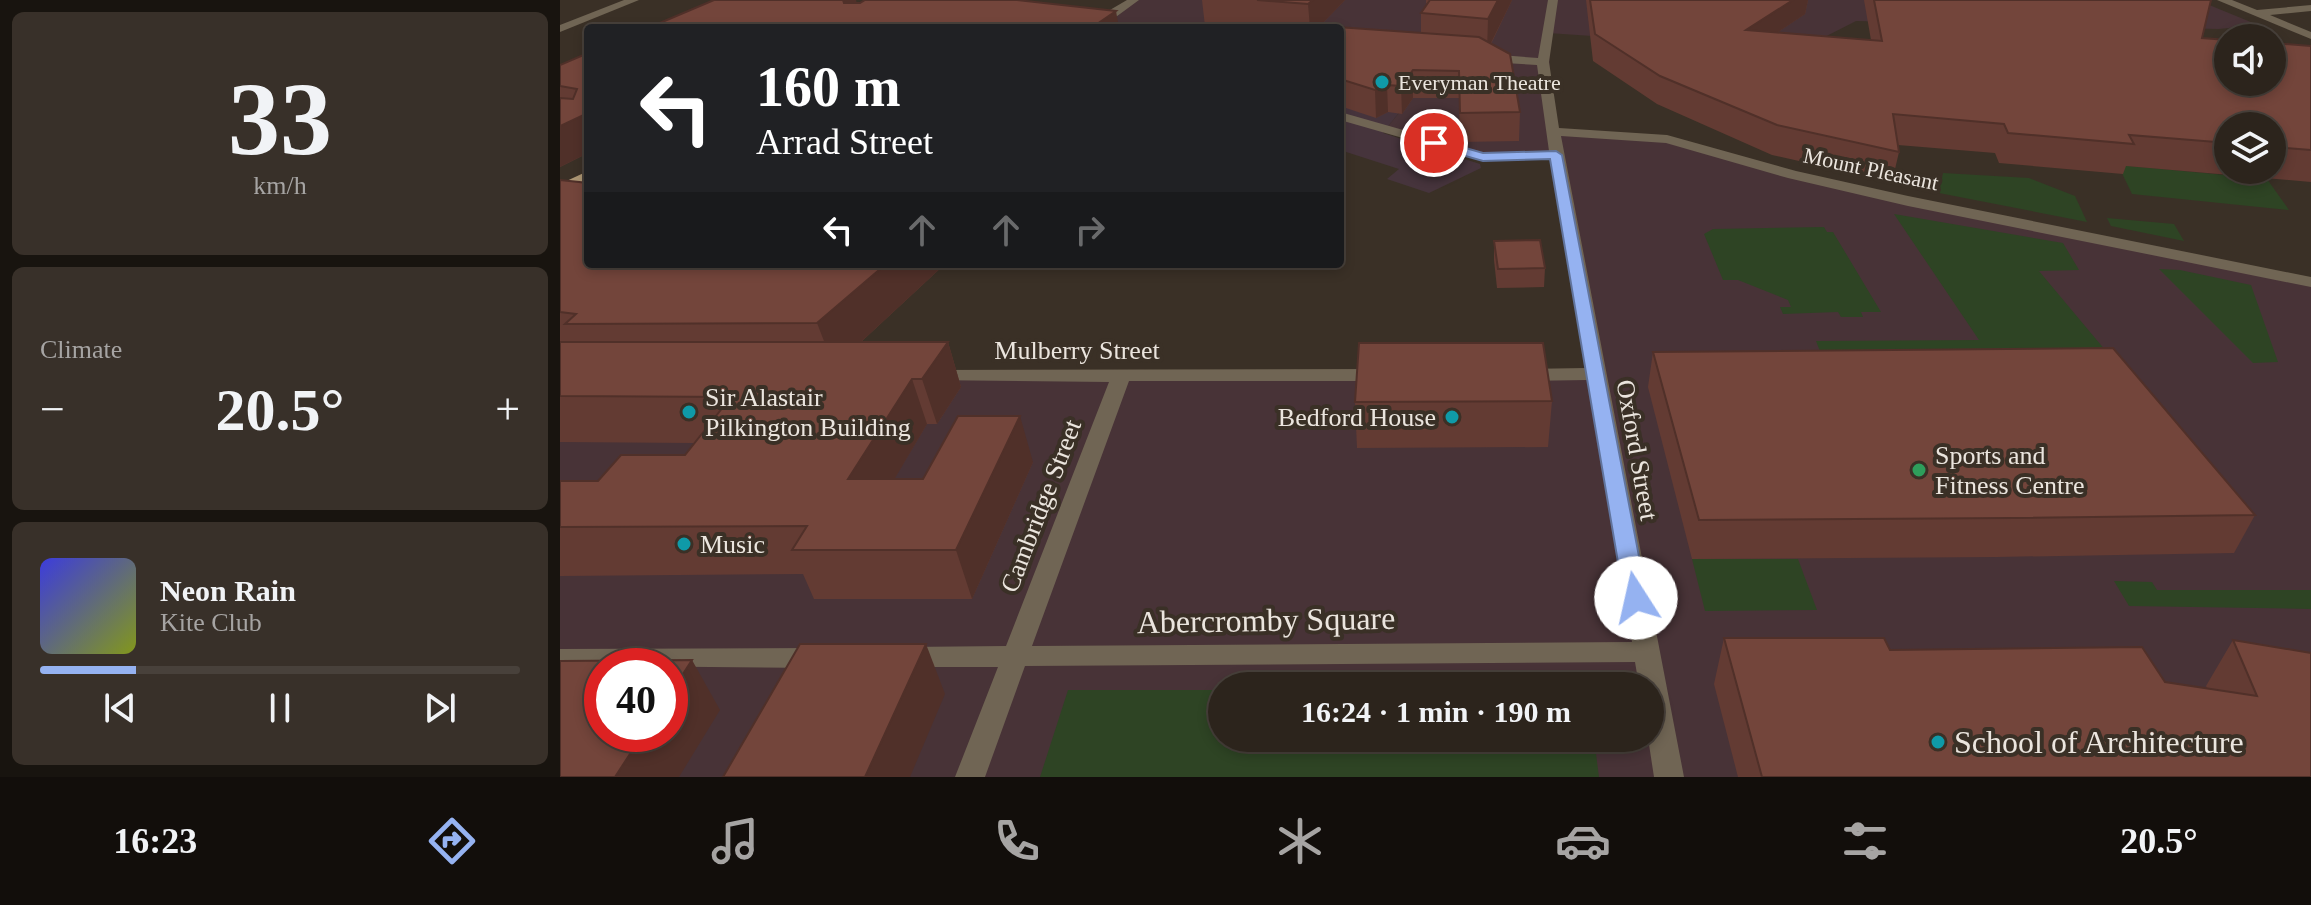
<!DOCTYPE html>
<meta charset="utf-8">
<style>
body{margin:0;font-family:"Times New Roman",serif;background:#383029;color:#f1f3f6;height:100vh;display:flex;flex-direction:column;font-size:30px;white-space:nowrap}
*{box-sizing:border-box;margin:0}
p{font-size:26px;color:#a6a4a3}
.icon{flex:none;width:44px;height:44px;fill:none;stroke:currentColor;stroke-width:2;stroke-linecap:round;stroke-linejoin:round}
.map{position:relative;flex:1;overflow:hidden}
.panel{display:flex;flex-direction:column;gap:12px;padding:12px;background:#18140f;width:560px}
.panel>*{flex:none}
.top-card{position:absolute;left:24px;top:24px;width:760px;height:244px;border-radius:8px;box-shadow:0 4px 12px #0003,0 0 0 2px #48413b;background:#202124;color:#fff;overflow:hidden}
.buttons{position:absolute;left:1654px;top:24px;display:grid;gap:16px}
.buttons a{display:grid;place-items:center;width:72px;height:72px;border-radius:50%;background:#2c241c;box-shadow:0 4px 12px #0003,0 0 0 2px #48413b;font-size:40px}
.speed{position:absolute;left:24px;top:648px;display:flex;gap:16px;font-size:40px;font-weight:700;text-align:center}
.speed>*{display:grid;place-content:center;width:104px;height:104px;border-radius:50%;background:#2c241c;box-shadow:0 4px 12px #0003,0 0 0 2px #48413b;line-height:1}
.speed .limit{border:12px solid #d22;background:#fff;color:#111}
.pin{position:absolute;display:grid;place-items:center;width:68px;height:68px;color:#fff;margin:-34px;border:4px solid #fff;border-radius:50%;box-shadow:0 2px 8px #0007}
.me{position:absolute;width:88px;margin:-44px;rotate:350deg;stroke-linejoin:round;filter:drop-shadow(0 0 6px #0008)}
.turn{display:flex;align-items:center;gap:28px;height:168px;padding:0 40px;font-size:36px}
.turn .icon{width:104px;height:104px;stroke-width:2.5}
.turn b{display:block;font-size:56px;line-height:68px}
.lanes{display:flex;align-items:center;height:76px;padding:0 40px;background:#0003;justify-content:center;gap:40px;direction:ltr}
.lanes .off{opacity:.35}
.big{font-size:60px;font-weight:800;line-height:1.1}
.panel .card{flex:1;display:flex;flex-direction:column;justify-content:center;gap:12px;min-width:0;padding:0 28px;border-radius:12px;background:#383029}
.panel .dial{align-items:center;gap:0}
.dial b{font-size:104px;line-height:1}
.song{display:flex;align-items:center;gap:24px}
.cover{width:96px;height:96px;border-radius:12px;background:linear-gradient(135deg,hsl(240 70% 55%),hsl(70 70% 35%))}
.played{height:8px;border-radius:4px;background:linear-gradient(90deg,#95b2f1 20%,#48413b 20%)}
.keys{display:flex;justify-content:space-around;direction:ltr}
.heat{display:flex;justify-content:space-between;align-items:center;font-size:44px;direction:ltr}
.trip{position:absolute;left:648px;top:672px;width:456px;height:80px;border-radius:40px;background:#2c241c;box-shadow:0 4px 12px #0003,0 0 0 2px #48413b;font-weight:800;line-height:80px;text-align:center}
.tabs{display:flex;height:128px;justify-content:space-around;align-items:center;background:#120e0b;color:#a6a4a3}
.tabs .icon{width:56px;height:56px}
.tabs .on{color:#95b2f1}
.tabs b{font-size:36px;color:#f1f3f6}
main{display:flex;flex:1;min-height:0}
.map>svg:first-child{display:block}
</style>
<main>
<section class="panel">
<div class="card dial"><b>33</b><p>km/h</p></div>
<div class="card"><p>Climate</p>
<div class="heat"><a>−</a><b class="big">20.5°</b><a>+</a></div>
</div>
<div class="card">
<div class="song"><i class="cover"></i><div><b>Neon Rain</b><p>Kite Club</p></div></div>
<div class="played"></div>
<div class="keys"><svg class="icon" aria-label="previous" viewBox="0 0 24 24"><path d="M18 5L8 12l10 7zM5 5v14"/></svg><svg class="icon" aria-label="pause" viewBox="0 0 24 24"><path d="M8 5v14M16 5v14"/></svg><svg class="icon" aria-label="next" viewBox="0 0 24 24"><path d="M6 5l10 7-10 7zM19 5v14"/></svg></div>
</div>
</section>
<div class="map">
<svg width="1751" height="777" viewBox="0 0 1751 777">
<rect width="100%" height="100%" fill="#3a3026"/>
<path fill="#46343c" d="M780,53L879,62L823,133L920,164L921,168L869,193L827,179L839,169L780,150Z"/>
<path fill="#483337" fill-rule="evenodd" d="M574,0H1637L1698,25L1659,29L1296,21L1239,50L988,33L993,132L1107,139L1233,175L1751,282V777H0V377L1034,374L996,155L923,157L826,129L885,56L780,28L537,25ZM42,666H110V734H42ZM662,686H1090V738H662Z"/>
<g fill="#2e4424">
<path d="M1558,165L1707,179L1729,210L1572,194Z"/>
<path d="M1383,173L1469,178L1515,196L1527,222L1379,193Z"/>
<path d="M1334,214L1503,243L1519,270L1479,271L1556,363L1265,364L1256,341L1419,340Z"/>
<path d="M1547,218L1614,224L1624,241L1551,226Z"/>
<path d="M1264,227L1267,232H1273L1321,312H1301L1303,317H1281L1278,312L1223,314L1220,307H1231L1228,300L1178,280H1163L1144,234L1153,229Z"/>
<path d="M1599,269L1620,270L1691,285L1718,362L1693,363Z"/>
<path d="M1132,559H1238L1257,610L1145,611Z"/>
<path d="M1554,581L1592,582L1597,590H1751V609L1569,606Z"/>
<path d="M508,690H662V738H1034L1039,777H480Z"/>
</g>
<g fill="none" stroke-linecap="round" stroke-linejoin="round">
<g fill="#706554" fill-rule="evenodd">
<path d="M64,0H79L0,32V25Z"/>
<path d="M567,0H579L549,22L582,28H535L526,24Z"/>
<path d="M988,0H998L989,62L999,128L1107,135L1236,171L1348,196L1751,277V287L1348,206L1228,178L1106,143L1001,136L1124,777H1094L1088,738L1090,686H1079L1075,662L465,666L425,777H395L438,667H346L337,664L333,657L337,650L346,647L446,646L549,382L365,380L362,376L372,370L824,369L834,375L824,381H569L472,646L1072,642L1028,380L960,381L950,375L960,369L1026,368L990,159L923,161L780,120V112L924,153L989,151L977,65L927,62L921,58L927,54L978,58Z"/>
<path d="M1657,0H1672L1697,10L1751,5V11L1710,15L1751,32V39Z"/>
<path d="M258,648L267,651L271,658L267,665L258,668L42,666V669H0V649Z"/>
</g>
<path fill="#ad9673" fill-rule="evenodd" d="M28,171V181L0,195V184Z"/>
</g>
<g fill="#633b33" fill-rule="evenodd">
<path d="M642,0H785L758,28H665L645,26Z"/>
<path d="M866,0H952L931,44L960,112L959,141L900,142L899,98H853L842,114L828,112L816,118L780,106V28L861,33V13L868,4L866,3Z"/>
<path d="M1026,0H1248L1245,14L1218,32L1311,40L1304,0H1651L1642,38L1751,46V182L1566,166L1563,174L1439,163L1435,153L1338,145L1339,152L1332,182L1212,155L1097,104L1033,61ZM1668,126H1712V170H1668Z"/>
<path d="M28,53V153L0,167V65Z"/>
<path d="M0,180L385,264L301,342H388L401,387L377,424H367L334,479H363L473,462L412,599H254L243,574L0,576V481H38L125,455L134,443L0,442Z"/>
<path d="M934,241L985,268L984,287L937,288L934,260Z"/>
<path d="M1093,352L1695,515L1674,553L1436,557L1132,559L1088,387Z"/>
<path d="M992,401L988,447L797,448L795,402Z"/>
<path d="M1164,638L1330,650L1605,682L1647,688L1646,686L1673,640L1751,777H1178L1154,684Z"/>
</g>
<g fill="#503029">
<path d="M283,0H296L301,19L290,25Z"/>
<path d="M753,0H785L758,28H750L748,4Z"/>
<path d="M938,0H952L927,51L928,19Z"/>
<path d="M1233,0H1248L1245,14L1182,56L1186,30Z"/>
<path d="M556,11L559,28H531Z"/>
<path d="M853,70V98L842,114L841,86Z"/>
<path d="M827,85L828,112L816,118L815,90Z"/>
<path d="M28,113V153L0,167V126Z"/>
<path d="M326,264H385L274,367L257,323Z"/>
<path d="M388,342L401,387L377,424L362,379Z"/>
<path d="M352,379L367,424L306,527L288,479Z"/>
<path d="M460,416L473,462L412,599L396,550Z"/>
<path d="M366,644L385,694L350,777H305Z"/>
<path d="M132,660L160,710L119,777H55L83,734H110V694Z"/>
</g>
<g fill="#73453b" stroke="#503029" stroke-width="2">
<path d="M154,0H283L284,3H300L305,0H457L556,11L531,28H88Z"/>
<path d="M697,0H753L748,4Z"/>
<path d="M870,0H938L928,19L861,13Z"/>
<path d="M1030,0H1233L1186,30L1322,41L1314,0H1651L1642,38L1668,40V82H1712V43L1751,46V150L1712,147V126H1668V143L1569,135L1574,144L1448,133L1444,124L1333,114L1339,152L1217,125L1100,76L1035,34Z"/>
<path d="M763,26L919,37L950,54L960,112L900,113L899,71L853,70L841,86L827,85L815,90L780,79V28H761Z"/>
<path d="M28,53V113L0,126V98L13,99L17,89L0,86V65Z"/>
<path d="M0,180L28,183V264H326L257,323L5,324L16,314L0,312Z"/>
<path d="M980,240L985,268L938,269L934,241Z"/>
<path d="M0,342H388L362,379H352L288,479H363L398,416H460L396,550H232L247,526L0,527V481H38L61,455H125L171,397L0,396Z"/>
<path d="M799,343H983L992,401L795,402Z"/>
<path d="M1553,348L1695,515L1452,518L1139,520L1093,352Z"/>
<path d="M1164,638H1324L1330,650L1582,647L1605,682L1697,696L1673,640L1751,653V777H1202Z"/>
<path d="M240,644H366L305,777H163Z"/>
<path d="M132,660L110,694V666H42V734H83L55,777H0V661Z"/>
</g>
<path fill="#95b2f1" stroke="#61749d" stroke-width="2" d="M874,139L923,153L996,151L1002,155L1087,598L1084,604L1076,607L1064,598L990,159L923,161L870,146V140Z"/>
<g fill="#0f9aa8" stroke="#3a3026" stroke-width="3">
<circle cx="822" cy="82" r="8"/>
<circle cx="129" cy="412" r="8"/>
<circle cx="892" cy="417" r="8"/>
<circle cx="124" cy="544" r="8"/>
<circle cx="1378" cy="742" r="8"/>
</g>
<circle fill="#2e9e5b" stroke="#3a3026" stroke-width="3" cx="1359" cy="470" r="8"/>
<g text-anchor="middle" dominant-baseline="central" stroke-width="8" stroke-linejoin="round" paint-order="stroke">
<g font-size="22" fill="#ebe5de" stroke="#3a3026" text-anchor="start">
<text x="838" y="82">Everyman Theatre</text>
</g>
<g font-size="22" fill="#ebe5de" stroke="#3a3026">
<text transform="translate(1311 169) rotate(12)">Mount Pleasant</text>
</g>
<g font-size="26" fill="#ebe5de" stroke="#3a3026">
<text x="517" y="350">Mulberry Street</text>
<text transform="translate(1077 450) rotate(80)">Oxford Street</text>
<text transform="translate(481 506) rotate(-69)">Cambridge Street</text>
</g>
<g font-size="26" fill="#ebe5de" stroke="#3a3026" text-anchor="start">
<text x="145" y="397">Sir Alastair<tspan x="145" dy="30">Pilkington Building</tspan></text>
<text x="876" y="417" text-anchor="end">Bedford House</text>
<text x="1375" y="455">Sports and<tspan x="1375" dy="30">Fitness Centre</tspan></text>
<text x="140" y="544">Music</text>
</g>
<g font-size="32" fill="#ebe5de" stroke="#3a3026">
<text transform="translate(706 620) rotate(-1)">Abercromby Square</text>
</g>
<g font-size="32" fill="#ebe5de" stroke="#3a3026" text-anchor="start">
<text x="1394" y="742">School of Architecture</text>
</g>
</g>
</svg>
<div class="buttons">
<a><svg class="icon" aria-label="sound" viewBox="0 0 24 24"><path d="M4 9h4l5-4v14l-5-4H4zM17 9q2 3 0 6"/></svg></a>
<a><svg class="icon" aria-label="layers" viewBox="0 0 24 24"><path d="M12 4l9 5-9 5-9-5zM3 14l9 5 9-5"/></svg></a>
</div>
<div class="speed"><div class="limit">40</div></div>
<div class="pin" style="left:874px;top:143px;background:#d93025"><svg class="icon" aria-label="arrive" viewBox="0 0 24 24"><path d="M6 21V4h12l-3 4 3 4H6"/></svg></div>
<svg class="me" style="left:1076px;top:598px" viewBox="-20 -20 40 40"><circle r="19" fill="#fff"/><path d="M0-13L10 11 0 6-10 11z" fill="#95b2f1"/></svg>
<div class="trip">16:24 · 1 min · 190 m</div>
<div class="top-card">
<div class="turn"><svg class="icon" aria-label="left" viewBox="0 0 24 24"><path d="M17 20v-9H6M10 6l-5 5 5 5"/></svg><div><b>160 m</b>Arrad Street</div></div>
<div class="lanes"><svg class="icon" aria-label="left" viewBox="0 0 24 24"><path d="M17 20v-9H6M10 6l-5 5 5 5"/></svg><svg class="icon off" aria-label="ahead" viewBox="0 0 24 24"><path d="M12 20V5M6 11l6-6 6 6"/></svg><svg class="icon off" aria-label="ahead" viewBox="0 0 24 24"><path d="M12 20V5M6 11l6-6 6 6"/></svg><svg class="icon off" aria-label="right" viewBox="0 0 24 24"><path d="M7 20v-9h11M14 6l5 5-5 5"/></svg></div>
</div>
</div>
</main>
<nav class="tabs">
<b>16:23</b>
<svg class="icon on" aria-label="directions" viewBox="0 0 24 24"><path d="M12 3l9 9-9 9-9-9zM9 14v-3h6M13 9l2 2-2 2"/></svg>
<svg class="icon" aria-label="music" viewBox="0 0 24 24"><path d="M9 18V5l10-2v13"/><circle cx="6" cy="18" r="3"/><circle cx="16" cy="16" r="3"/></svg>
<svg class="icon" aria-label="phone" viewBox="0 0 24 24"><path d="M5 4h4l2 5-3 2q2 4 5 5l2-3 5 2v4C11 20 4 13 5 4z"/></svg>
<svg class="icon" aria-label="climate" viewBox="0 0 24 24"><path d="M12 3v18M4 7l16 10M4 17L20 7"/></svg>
<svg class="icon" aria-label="car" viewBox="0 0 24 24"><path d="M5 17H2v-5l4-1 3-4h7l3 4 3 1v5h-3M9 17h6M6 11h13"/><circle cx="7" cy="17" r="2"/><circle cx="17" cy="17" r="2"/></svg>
<svg class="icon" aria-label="filters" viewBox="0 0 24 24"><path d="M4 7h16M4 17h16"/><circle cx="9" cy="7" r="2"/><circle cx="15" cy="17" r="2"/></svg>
<b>20.5°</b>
</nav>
